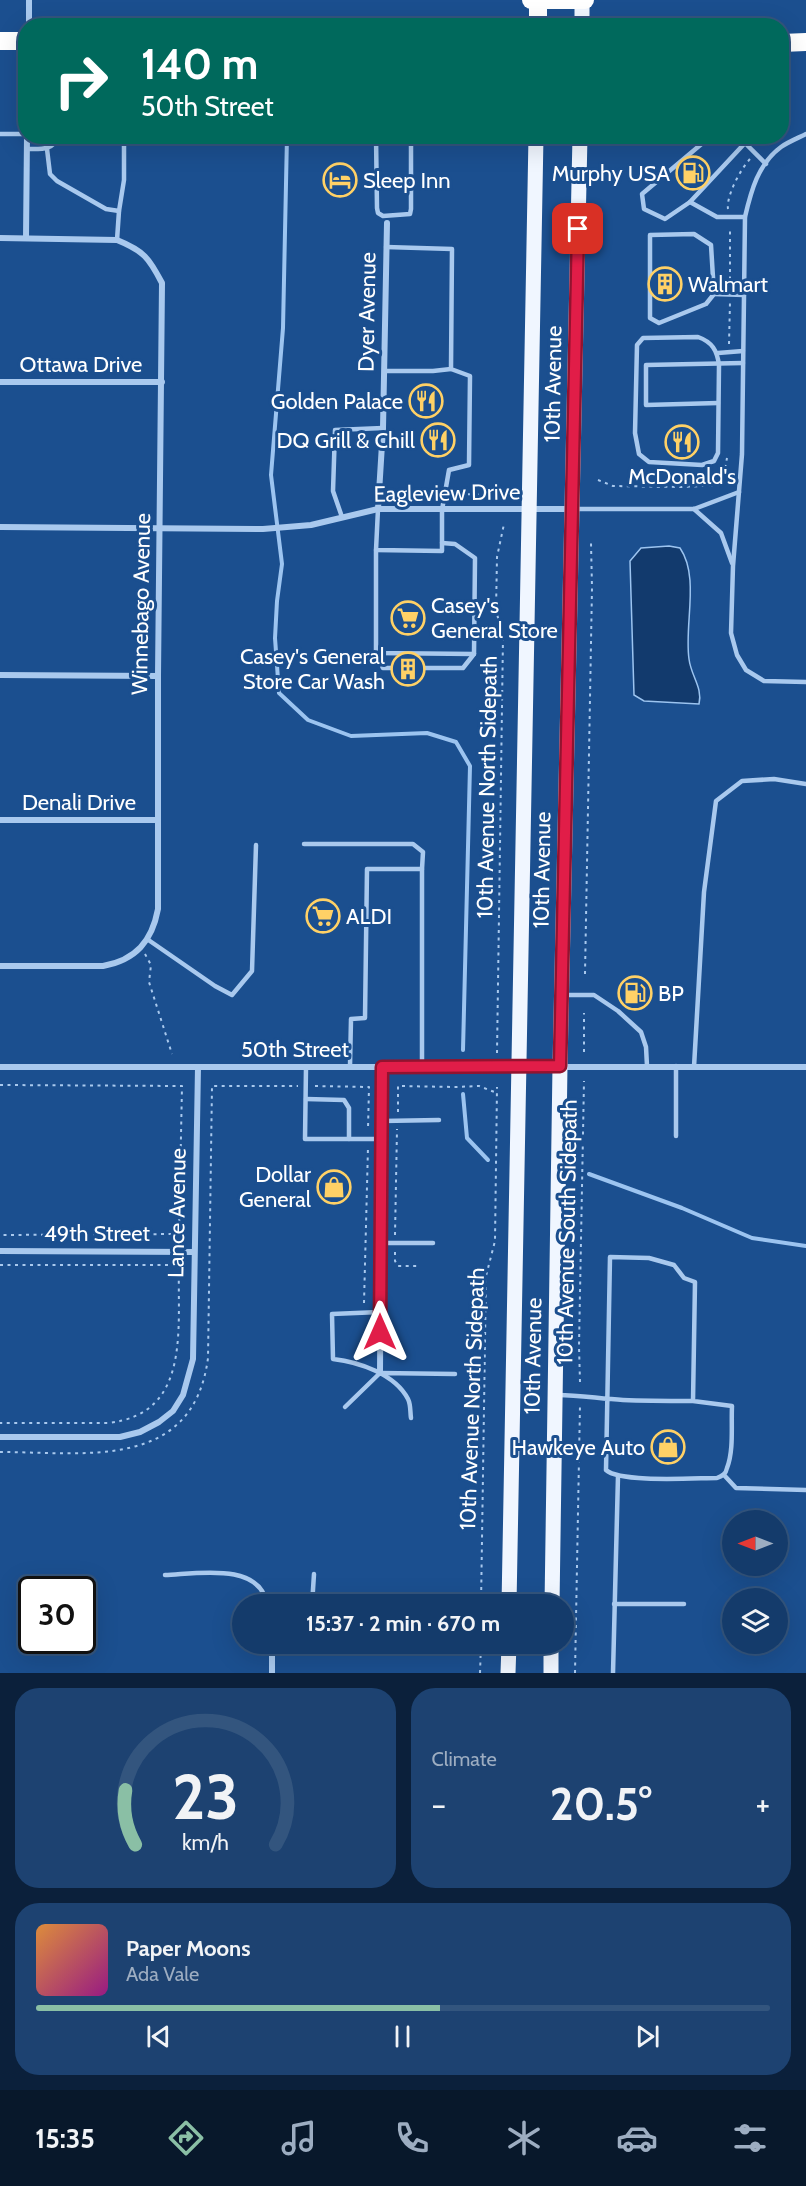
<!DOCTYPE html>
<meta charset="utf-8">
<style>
body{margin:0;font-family:Cabin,sans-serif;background:#1d4271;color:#f1f3f6;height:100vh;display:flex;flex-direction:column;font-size:22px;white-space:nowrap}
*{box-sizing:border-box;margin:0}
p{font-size:20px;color:#9dadc1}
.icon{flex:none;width:33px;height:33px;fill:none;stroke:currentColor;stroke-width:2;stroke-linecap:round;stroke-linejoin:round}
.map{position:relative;height:1673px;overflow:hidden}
.drawer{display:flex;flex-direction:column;gap:15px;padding:15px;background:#0b203b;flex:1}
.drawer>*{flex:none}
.top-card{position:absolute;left:18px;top:18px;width:771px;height:126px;border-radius:24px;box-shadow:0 6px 24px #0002,0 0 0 2px #33557e;background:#00695c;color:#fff;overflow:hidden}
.needle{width:39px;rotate:270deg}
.controls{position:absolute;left:722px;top:1510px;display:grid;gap:12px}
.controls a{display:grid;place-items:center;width:66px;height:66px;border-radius:50%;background:#143b6b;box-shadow:0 6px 24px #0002,0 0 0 2px #33557e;font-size:30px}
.speed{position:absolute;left:18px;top:1576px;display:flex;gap:12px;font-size:30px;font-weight:700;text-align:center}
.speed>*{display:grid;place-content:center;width:78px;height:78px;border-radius:50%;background:#143b6b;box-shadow:0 6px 24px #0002,0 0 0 2px #33557e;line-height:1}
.speed .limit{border:3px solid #111;border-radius:9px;background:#fff;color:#111}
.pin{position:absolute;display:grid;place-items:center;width:51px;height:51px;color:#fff;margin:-26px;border-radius:12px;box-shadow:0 3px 9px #0006}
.me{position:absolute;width:66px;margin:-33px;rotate:0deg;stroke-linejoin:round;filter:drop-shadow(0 0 4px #0008)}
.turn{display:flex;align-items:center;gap:21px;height:126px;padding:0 24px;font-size:27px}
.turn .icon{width:78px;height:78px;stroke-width:2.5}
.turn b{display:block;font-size:42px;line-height:51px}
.big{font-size:45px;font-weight:700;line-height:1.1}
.drawer .widget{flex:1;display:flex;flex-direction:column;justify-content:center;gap:9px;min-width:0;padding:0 21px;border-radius:24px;background:#1d4271}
.drawer .dial{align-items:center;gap:0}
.dial svg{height:156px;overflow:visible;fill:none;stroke:#33557e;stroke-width:7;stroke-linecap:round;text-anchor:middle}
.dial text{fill:#f1f3f6;stroke:none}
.song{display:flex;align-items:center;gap:18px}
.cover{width:72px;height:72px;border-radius:9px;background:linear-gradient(135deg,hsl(30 70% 55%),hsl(310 70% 35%))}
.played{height:6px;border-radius:3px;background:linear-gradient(90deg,#8abfa5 55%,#33557e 55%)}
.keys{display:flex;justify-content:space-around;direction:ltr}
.heat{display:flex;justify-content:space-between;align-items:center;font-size:33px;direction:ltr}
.drawer .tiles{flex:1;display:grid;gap:15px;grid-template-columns:1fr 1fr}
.widget:last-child{grid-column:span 2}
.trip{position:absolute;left:232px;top:1594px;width:342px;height:60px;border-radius:30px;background:#143b6b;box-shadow:0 6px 24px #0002,0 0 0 2px #33557e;font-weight:700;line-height:60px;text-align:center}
.menu{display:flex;height:96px;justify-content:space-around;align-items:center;background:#08182b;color:#9dadc1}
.menu .icon{width:42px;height:42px}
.menu .current{color:#8abfa5}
.menu b{font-size:27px;color:#f1f3f6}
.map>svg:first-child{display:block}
</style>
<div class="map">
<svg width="806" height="1673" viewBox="0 0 806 1673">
<rect width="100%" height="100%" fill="#1b4f8f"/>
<path fill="#123a6d" stroke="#9cc4f0" stroke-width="1.5" d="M669,546L680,548C700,577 684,625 689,659C691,676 703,688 699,704L644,701L634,695L630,561L641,548Z"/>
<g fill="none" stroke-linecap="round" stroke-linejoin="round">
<g stroke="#9cc4f0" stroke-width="4">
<path d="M287,136L283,328L271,475L282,564L277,601L275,638L279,693L308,720L351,736L427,733L456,742L470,766L463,1050"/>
<path d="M463,1094L467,1138L488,1160"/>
<path d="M589,1174L682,1208L752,1238L806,1246"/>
</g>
<g stroke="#a9c9ee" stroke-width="2" stroke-dasharray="3 4.5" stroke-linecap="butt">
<path d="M728,209C726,196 741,168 751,158"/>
<path d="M730,287V227"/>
<path d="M729,344L730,302"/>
<path d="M598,480L613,486L682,487L722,485L727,458"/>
<path d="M453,494L504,495"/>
<path d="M145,954L151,965L149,982L172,1054"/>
<path d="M585,974L592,588L591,543"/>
<path d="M584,1052V1013"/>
<path d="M497,1053L503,637L496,610L497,557L504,524"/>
<path d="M0,1085L182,1086L179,1234L0,1235"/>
<path d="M315,1086L369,1087L368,1129"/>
<path d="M398,1112V1086L456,1087L479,1086L497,1093"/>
<path d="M395,1235L397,1129"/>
<path d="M395,1252V1261L398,1266H419"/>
<path d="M0,1265H179C177,1328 192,1414 108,1423H0"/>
<path d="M364,1303L368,1147"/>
<path d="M580,1382L579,1346L584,1081"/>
<path d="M0,1452C84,1452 193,1472 208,1358L212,1086H298"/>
<path d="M481,1605L486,1276L495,1241L497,1087"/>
<path d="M480,1673L481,1644"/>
<path d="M575,1673L580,1405"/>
</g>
<g stroke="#a9c9ee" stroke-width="4.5">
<path d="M0,134H26"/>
<path d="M806,134C798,138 788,142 781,147C758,164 751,191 745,217L742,454L733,566L731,633L737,655L746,670L764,681L806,682"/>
<path d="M376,136L377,208L378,213L383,216L410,214L411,209V136"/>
<path d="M738,136L745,143"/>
<path d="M27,149C40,149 54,151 58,136"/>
<path d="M47,149L50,174L57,181L106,209L119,211"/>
<path d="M690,202L665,219L644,209L642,194L711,136"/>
<path d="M745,217H717L690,202L745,143L766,164"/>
<path d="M694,234L711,245L714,294L706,304L659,323L650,318V235Z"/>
<path d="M117,240L119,211L124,180V136"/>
<path d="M714,294L744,295"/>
<path d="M698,337C712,342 717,350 719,365L718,453L714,461L702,465L649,462L639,454L635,433L637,345L643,338Z"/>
<path d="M718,353L743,351"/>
<path d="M384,371H433L451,369"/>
<path d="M718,403L646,405V365L743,363"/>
<path d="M378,509L376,550L442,551V510L449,470L469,465L470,376L451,369L452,249L386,247"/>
<path d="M574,509H694L739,492"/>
<path d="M694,509L721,533L732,563"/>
<path d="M342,517L333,491L335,430L383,428"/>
<path d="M376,550V653L474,654L475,558L455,544L442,543"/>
<path d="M376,653L383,668H463L474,654"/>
<path d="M304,844H413L423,852L422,869"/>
<path d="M147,939L215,986L232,995L252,971L256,845"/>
<path d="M564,995H594L618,1011L641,1032L646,1047L647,1066"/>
<path d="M350,1066L351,1019L365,1018L367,869H422V1066"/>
<path d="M676,1066V1136"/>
<path d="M306,1067L305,1139H382"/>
<path d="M694,1067L704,892L716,801L742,781L774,779L806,784"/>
<path d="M306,1099L344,1100L349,1108V1139"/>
<path d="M382,1121L439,1120"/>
<path d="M381,1243H433"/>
<path d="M380,1312L332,1314L333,1359C359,1362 395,1374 408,1399C411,1405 410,1412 411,1418"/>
<path d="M558,1395C580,1395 601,1399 623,1400C646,1401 670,1401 693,1401L695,1282L684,1278L674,1265L649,1258L610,1257L606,1470C620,1483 695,1478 717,1478C722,1476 726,1474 727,1468C734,1450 731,1425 732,1406L693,1401"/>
<path d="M345,1407L380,1373L455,1374"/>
<path d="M724,1475L736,1488L806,1490"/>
<path d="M165,1575C195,1574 261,1561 267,1605"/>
<path d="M614,1604H684"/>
<path d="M312,1605L314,1574"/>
<path d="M271,1644L272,1652L288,1644"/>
<path d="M613,1673L618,1476"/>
</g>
<g stroke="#a9c9ee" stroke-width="6">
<path d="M29,0V26"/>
<path d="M0,238L117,240C144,251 149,258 162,283L158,676V909C152,941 136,960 103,966H0"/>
<path d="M26,238L27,136"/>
<path d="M0,382H162"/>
<path d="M378,509L383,428L387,223"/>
<path d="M0,527L263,529L311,525L378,509H570"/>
<path d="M0,675L158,676"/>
<path d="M0,820H158"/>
<path d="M0,1067H806"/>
<path d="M0,1251L194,1252"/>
<path d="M380,1373L382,1067"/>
<path d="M0,1437H120L140,1432L159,1422L173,1411L183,1395L193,1359L198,1067"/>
<path d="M272,1673V1652"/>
</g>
<g stroke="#f0f6ff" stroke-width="15">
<path d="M582,26V0"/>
<path d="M509,1605L536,136"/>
<path d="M552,1605L560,1066L580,136"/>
<path d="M508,1673L509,1644"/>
<path d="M551,1673V1644"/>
</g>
<g stroke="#fff" stroke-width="18">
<path d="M531,0H585"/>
<path d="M538,26V0"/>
<path d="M0,41H26"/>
<path d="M782,43L806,42"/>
</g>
</g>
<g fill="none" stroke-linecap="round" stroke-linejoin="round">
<g stroke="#92132f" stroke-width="15">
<path id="route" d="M380,1332L382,1067L560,1066L578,229"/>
</g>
<use href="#route" stroke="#e11d48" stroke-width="10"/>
</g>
<defs>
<g id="fuel-ring" transform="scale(1.725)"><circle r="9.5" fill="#1b4f8f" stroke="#ffd166" stroke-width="1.5"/><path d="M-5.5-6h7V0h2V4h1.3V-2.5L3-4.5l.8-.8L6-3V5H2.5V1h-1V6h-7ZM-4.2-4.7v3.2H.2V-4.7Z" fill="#ffd166"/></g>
<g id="hotel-ring" transform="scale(1.725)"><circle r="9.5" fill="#1b4f8f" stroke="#ffd166" stroke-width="1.5"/><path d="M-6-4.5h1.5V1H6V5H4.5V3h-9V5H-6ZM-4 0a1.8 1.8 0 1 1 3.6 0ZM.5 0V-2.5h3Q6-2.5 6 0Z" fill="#ffd166"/></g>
<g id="building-ring" transform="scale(1.725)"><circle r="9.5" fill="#1b4f8f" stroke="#ffd166" stroke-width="1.5"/><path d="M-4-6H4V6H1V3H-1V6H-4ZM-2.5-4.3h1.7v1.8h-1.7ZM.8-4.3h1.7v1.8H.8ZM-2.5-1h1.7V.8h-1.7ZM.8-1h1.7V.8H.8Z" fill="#ffd166"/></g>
<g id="restaurant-ring" transform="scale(1.725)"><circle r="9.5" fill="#1b4f8f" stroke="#ffd166" stroke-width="1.5"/><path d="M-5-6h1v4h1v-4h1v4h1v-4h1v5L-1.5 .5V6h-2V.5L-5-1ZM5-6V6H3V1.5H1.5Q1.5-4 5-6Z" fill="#ffd166"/></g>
<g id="supermarket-ring" transform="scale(1.725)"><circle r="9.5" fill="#1b4f8f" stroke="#ffd166" stroke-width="1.5"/><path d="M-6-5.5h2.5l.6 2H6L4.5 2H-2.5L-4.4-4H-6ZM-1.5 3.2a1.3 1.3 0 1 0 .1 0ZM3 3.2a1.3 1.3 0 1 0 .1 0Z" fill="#ffd166"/></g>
<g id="shop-ring" transform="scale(1.725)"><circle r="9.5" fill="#1b4f8f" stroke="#ffd166" stroke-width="1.5"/><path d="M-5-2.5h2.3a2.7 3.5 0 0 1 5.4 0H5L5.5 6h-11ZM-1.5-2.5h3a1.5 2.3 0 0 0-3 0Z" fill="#ffd166"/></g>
</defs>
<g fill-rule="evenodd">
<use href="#fuel-ring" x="693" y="173"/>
<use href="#hotel-ring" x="340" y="180"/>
<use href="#building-ring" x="665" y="284"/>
<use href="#restaurant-ring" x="426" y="401"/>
<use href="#restaurant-ring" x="438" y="440"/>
<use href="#restaurant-ring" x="682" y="442"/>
<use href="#supermarket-ring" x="408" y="618"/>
<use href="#building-ring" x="408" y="669"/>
<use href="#supermarket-ring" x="323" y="916"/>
<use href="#fuel-ring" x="635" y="993"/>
<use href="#shop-ring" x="334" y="1187"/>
<use href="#shop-ring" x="668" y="1447"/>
</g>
<g text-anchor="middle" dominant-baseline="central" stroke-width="6" stroke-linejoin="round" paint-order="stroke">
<g font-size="22" fill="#fff" stroke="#1b4f8f" text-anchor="end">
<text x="670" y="173">Murphy USA</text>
<text x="363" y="180" text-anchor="start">Sleep Inn</text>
<text x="688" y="284" text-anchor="start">Walmart</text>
<text x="403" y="401">Golden Palace</text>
<text x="415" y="440">DQ Grill &amp; Chill</text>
<text x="682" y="476" text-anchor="middle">McDonald's</text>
<text x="431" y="605" text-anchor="start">Casey's<tspan x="431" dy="25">General Store</tspan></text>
<text x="385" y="656">Casey's General<tspan x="385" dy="25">Store Car Wash</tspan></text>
<text x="346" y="916" text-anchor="start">ALDI</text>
<text x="658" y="993" text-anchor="start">BP</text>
<text x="311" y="1174">Dollar<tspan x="311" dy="25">General</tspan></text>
<text x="645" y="1447">Hawkeye Auto</text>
</g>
<g font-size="22" fill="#fff" stroke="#1b4f8f">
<text transform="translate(367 312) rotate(-89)">Dyer Avenue</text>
<text x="81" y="364">Ottawa Drive</text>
<text transform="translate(553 384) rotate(-89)">10th Avenue</text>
<text transform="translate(447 493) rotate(-1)">Eagleview Drive</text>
<text transform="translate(141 604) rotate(-89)">Winnebago Avenue</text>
<text transform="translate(487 787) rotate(-89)">10th Avenue North Sidepath</text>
<text x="79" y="802">Denali Drive</text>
<text transform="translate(542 870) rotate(-89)">10th Avenue</text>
<text x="295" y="1049">50th Street</text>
<text transform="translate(177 1213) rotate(-89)">Lance Avenue</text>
<text transform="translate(567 1232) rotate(-89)">10th Avenue South Sidepath</text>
<text x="97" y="1233">49th Street</text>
<text transform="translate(533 1356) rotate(-89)">10th Avenue</text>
<text transform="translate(472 1399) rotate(-88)">10th Avenue North Sidepath</text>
</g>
</g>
</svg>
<div class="controls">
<a><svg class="needle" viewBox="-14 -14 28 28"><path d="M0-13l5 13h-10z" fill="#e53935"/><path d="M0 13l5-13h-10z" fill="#9dadc1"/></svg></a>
<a><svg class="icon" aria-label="layers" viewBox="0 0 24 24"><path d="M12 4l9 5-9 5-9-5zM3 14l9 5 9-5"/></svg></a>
</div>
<div class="speed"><div class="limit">30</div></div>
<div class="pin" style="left:578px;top:229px;background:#d93025"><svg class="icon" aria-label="arrive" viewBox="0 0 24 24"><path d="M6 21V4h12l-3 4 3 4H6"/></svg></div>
<svg class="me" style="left:380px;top:1332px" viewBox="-20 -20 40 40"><path d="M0-17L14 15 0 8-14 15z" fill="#e11d48" stroke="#fff" stroke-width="4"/></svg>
<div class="trip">15:37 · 2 min · 670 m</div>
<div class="top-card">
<div class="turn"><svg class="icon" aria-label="right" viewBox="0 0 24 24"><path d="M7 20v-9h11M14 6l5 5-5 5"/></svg><div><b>140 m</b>50th Street</div></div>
</div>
</div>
<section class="drawer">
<div class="tiles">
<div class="widget dial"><svg viewBox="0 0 100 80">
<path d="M14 69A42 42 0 1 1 86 69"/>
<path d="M14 69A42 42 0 0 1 9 41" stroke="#8abfa5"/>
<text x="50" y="56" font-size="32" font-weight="700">23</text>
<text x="50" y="72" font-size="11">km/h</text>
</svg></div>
<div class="widget"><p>Climate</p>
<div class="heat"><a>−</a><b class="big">20.5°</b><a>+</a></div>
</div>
<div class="widget">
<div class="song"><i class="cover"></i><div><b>Paper Moons</b><p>Ada Vale</p></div></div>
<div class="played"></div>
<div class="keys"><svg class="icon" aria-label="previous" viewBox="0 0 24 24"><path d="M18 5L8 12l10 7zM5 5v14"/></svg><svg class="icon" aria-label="pause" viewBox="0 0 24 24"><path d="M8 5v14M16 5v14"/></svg><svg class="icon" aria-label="next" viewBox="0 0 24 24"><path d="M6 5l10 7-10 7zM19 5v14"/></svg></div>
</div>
</div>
</section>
<nav class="menu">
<b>15:35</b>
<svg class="icon current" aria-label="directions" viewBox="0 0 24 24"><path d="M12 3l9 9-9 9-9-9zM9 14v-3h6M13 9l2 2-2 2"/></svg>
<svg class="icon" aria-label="music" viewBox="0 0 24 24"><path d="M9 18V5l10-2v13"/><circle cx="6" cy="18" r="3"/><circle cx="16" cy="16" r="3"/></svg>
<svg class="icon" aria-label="phone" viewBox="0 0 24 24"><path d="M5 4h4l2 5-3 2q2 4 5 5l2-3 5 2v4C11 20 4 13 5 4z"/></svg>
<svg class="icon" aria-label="climate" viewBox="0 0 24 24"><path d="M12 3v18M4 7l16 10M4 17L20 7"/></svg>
<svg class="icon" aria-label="car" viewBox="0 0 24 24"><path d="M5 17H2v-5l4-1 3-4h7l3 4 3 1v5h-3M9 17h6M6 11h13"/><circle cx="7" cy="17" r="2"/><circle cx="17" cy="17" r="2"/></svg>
<svg class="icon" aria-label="filters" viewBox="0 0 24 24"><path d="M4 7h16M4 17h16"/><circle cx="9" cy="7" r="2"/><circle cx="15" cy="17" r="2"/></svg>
</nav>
